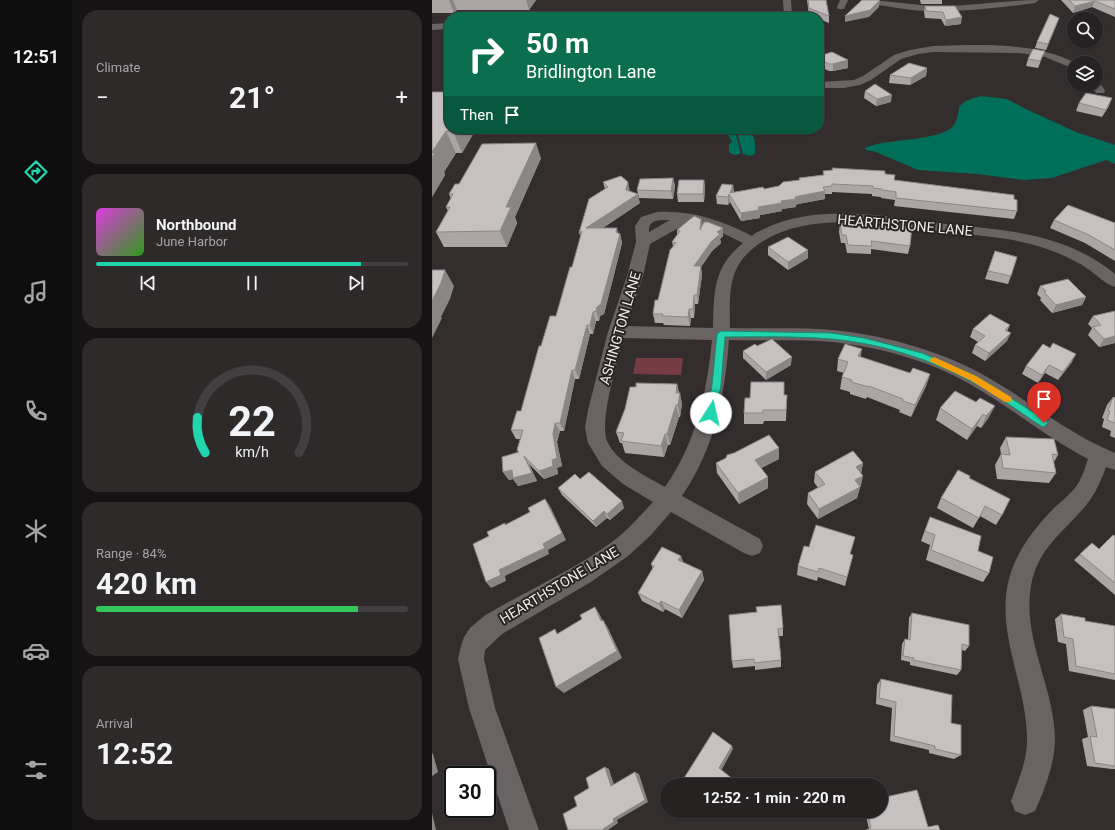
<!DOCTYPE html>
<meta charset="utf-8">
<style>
body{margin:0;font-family:Roboto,sans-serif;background:#2e2a2a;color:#f1f3f6;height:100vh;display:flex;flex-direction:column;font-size:15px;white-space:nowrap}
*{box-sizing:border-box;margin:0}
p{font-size:13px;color:#a4a4a5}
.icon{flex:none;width:22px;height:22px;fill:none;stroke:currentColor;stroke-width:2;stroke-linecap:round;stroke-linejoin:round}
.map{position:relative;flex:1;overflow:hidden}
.sheet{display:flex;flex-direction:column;gap:10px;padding:10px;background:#151313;width:360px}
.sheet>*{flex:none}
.top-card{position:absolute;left:12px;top:12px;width:380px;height:122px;border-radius:16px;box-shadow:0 1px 3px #0004,0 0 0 1px #423f40;background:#0b6e4f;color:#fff;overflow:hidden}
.buttons{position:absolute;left:635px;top:12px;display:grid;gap:8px}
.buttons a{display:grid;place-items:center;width:36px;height:36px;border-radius:50%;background:#262222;box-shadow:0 1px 3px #0004,0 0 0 1px #423f40;font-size:20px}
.speed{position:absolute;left:12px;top:766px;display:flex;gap:8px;font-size:20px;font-weight:700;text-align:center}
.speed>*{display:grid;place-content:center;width:52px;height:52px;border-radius:50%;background:#262222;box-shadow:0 1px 3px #0004,0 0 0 1px #423f40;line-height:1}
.speed .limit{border:2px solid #111;border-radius:6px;background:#fff;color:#111}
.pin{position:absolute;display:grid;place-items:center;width:34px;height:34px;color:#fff;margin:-41px -17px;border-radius:50% 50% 50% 0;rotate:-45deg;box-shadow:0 0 4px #0007}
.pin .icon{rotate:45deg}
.me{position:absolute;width:44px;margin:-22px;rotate:10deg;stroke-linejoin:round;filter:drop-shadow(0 0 3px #0008)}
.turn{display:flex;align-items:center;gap:14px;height:84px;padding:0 16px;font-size:18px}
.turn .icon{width:52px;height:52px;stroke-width:2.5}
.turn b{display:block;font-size:28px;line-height:34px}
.then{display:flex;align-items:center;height:38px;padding:0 16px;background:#0003;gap:8px;font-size:15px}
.big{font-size:30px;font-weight:700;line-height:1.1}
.sheet .card{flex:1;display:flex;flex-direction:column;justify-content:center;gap:6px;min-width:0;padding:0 14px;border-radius:16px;background:#2e2a2a}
.sheet .dial{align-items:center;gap:0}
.dial svg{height:104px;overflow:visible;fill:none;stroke:#423f40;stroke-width:7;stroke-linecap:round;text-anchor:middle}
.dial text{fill:#f1f3f6;stroke:none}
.song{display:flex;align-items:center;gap:12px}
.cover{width:48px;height:48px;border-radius:6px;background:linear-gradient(135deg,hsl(300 70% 55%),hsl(110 70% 35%))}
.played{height:4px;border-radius:2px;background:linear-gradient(90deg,#21d5af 85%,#423f40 85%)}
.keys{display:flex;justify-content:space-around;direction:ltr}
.heat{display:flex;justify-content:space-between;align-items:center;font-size:22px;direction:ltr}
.charge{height:6px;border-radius:3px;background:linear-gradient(90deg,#34c759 84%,#423f40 0)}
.trip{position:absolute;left:228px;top:778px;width:228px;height:40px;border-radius:20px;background:#262222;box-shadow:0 1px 3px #0004,0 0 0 1px #423f40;font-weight:700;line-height:40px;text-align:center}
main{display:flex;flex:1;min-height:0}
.tab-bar{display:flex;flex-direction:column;width:72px;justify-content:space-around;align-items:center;background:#0f0e0e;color:#a4a4a5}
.tab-bar .icon{width:28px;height:28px}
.tab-bar .current{color:#21d5af}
.tab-bar b{font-size:18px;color:#f1f3f6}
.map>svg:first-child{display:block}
</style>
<main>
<nav class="tab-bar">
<b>12:51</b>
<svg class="icon current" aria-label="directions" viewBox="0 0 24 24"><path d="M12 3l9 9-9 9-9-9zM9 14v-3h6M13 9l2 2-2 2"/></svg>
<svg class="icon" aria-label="music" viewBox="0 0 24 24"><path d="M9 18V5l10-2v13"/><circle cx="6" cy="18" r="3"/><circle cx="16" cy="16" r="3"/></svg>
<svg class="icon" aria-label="phone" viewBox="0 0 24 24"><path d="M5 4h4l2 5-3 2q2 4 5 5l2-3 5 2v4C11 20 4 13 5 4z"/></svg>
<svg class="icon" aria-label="climate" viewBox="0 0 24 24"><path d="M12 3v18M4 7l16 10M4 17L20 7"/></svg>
<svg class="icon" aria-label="car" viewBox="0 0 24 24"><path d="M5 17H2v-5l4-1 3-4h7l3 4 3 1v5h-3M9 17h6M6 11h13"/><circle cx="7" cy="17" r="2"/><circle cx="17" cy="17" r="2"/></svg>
<svg class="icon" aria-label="filters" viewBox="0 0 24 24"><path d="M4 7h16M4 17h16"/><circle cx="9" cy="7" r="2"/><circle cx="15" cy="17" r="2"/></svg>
</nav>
<section class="sheet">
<div class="card"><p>Climate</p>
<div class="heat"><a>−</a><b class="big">21°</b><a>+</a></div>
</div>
<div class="card">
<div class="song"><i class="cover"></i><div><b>Northbound</b><p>June Harbor</p></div></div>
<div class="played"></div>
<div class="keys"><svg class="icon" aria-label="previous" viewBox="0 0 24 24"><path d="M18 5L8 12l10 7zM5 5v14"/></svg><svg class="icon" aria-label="pause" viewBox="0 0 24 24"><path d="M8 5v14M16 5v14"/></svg><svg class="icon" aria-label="next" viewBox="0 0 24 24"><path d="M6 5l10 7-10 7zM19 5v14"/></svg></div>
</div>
<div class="card dial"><svg viewBox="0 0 100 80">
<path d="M14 69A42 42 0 1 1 86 69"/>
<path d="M14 69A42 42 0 0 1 8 42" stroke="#21d5af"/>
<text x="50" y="56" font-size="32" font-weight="700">22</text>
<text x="50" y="72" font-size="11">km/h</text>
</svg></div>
<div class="card"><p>Range · 84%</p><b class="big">420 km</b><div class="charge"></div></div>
<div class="card"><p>Arrival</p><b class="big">12:52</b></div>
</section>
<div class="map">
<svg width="683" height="830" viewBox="0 0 683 830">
<rect width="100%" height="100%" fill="#332d2e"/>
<path fill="#753d41" d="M204,358H251L249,375L201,374Z"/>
<g fill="#006f5a">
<path d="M549,96L575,99L596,110L644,132L683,145V164L674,160L620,178L592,180L545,174L486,170L444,152L434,150L433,148C453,138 510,142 522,125C525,120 527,112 527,107C534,99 540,99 549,96Z"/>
<path d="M294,129C316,129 325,129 323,154L318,156L311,154L305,133Z"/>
<path d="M296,133C308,132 305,145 309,153C305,156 300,155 297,152V145L300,141L295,134Z"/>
</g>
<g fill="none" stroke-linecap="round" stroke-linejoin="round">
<g fill="#6a6363" fill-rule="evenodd">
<path d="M351,0H359L360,17H352Z"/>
<path d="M408,0H416L412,9H406L405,7Z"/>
<path d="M431,0C457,0 482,6 508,6C541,6 574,0 607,0L603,3C566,8 530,12 493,11C473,10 454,6 435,3Z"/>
<path d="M17,23V29L0,30V24Z"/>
<path d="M501,46C549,45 600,41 644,63H642V69L613,57L588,53L501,52L486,54L469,59L439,80L428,85L412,88H387V82L422,80L431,76L462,55L478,50Z"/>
<path d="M664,82C668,83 671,87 673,91L672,93H664L658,85H664Z"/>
<path d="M225,212C260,210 289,220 320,236C324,232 331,230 336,227C391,203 456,217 514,224C551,228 588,230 624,242C646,249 666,260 683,274V287C673,284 665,275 656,269C643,260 629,254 615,249C582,237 547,236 513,232C452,225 361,205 313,256C295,276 298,303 298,328C331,329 367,327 400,330C451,335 503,349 548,373C594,398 634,433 683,453V470L674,467C670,478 665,490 658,500C636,530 606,545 599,586C590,639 622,686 623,738C623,763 613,789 603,811L593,815L583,811L579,801C586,781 596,759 595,737C594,686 567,639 575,588C581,555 600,531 622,508C631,500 641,492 647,482C651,475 653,467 656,459C614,437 577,406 536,383C495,360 447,347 400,342C366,339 331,341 297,340C293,395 282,450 250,496L328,539L331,546L328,553L320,556L312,553L239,512L218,536L196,556L159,582L70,634L53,650L52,659L63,708L107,830H77L37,708L26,659L29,646L32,637L38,628L52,616C94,591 140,571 180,542C195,531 208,516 221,502L191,484L170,466L156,443L153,427L156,410L176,332L195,276L204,242L203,226L209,217ZM238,220L217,232C216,219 228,220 238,220ZM257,222L276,226L311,243C281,267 282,292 281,328L194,326L211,276L218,244ZM191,338L280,340C275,392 264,443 233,487C214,476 184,462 175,441C167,420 186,362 191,338Z"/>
</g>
</g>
<g fill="#aba5a5">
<path d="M0,0H104L97,10H25L22,13H0Z"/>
<path d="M375,0H394L397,16V23L387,19V17H383L377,15Z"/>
<path d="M488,0H510V4H489Z"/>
<path d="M629,0H683V17L660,7L641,13Z"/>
<path d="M493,6H523L529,24L513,26L509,19L493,18L492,12Z"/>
<path d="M627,18L614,50L603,48L605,42Z"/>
<path d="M387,56L416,68L401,71H397L387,66Z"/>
<path d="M610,58L606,68L594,66L596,59Z"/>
<path d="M495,68L494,76L478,85L457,83L458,75Z"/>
<path d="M433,91L459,102L444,106L432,98Z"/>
<path d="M0,92L44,129L30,153H24L12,172L13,175L0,197Z"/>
<path d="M647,103L677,106L670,117L644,111Z"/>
<path d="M109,158L83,217L85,223L75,247H12L4,232L16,211L14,207L19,199L17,194L27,184Z"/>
<path d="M400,168L453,174L462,180L582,199L585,211L582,219L462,206L463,200L449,198V197L440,196V194L400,192V194H393V199L366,204L364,205V207L350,209V211L328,215V218L309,221L298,202L296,205L285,204L284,196L301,185L302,192L332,189L347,186L367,180V178L391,175V171H400Z"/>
<path d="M241,178L243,186L241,199L207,198L205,190Z"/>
<path d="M272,180L273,188L272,202H246L245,194Z"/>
<path d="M171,182L198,191L208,203L171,228L188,234L190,243L172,314L168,316L167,321H164L161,334H158L147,379H143L132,431H128L125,442L130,466L125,468L126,474L112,479L97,464L105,481L86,486L81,479L77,480L71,472L86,453L85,450L88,439H84L79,430L89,411L109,346L124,316L140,267L173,189Z"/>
<path d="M269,219L270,227L291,228V236L288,239L289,243L280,251L269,267L270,275L266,304H263L262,318H259L258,326L232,325L231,323H223L221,314L226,300L241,246L240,242L245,235V230Z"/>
<path d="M622,220L683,223V261L653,243L618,228Z"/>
<path d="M408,223L421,226L478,246L476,254L439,249V254L415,253L413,243H409L407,232Z"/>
<path d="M336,247L376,250V258L356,270L336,255Z"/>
<path d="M563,251L579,276L576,284L553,279Z"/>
<path d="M608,286L654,297L650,305L620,313L608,300L609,298L605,294Z"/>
<path d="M683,311V343L667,347L656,335L660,328L656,324L661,316Z"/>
<path d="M578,325L575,331V341L553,361L540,353L543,345L546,342L538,337L541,329Z"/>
<path d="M325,346L359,365L334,380L311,358V351Z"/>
<path d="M618,348L640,362L626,380L613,373L606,383L590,374L594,366Z"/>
<path d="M428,357L478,373L498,374L494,386L479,417L467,412L468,410L435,397L434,399L418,394V392L408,389L410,377L412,373L405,371L406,359Z"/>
<path d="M245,384L250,404L248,417H247L238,445H236L232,457L193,453L190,443H188L184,432Z"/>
<path d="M523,391L557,417L549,428L545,426L535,440L504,420L508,408Z"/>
<path d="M355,395L354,421H332L331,424H312V413L318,398Z"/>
<path d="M681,397L683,398V438L678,436L679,431L670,427L672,419L670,418L675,405Z"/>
<path d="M574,437L626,455L622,462L624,473L617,483L565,479L563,465L569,454L568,448Z"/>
<path d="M347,459L329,468L336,488L307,504L285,473L284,463Z"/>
<path d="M431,463L429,473V486L428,487L425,498L386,519L375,504L376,493L386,488L382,482L383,472Z"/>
<path d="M537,478L570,515L564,525L548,516L541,528L505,508L509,498Z"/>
<path d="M148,479L192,508L178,520L175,518L164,527L130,495L126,488Z"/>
<path d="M498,517L546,551L557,573L551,582L494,560L498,545L489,541L494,527Z"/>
<path d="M683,536V595L642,560L660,543L667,549Z"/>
<path d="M377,547L421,555L413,586L386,577L385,581L365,575L366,566Z"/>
<path d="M249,556L251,562L270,571L272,580L250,618L233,609L231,612L210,601L206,593L221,569L219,564Z"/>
<path d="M480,613L537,646L533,651L530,650L529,670L525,675L478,665V662L469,660L470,644L473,639H476L477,618Z"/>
<path d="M629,614L653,621L683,626V680L637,671L634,644L626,642L623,619Z"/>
<path d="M297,615L351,628V636H347L349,660V667L323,670V666L301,668L300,661Z"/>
<path d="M449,679L519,723L529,755L522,759L497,753V750L458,741L460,708L444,704L445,685Z"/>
<path d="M659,706L683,709V769H680L655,766L650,739L656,737L651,710Z"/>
<path d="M433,811H449L496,827L508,830H433L437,829Z"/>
</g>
<g fill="#8b8686">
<path d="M17,0H21L25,10L22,13Z"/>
<path d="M94,0H104L97,10Z"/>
<path d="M448,0L447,7L437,17L413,22V16Z"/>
<path d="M663,1L660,7L641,13L643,6Z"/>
<path d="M530,17L529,24L513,26L514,20Z"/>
<path d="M627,18L625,24L614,50L616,44Z"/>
<path d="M416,60V68L401,71V64Z"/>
<path d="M495,68L494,76L478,85L479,78Z"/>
<path d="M460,95L459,102L444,106L445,99Z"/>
<path d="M680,98L677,106L670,117L674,110Z"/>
<path d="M22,129H44L30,153L21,131Z"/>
<path d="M14,131L24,153L12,172L13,175L0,197V152Z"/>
<path d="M104,143L109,158L83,217L85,223L75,247L68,231L74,207Z"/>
<path d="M241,178L243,186L241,199L239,191Z"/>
<path d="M272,180L273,188L272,202L271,194Z"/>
<path d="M196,182L198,191L194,190Z"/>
<path d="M301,185L302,193H298Z"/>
<path d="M393,191V199L366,204L364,205V207L350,209V211L328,215V218L309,221V213L326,207L367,196Z"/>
<path d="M206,194L208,203L157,237L154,228Z"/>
<path d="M297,194L298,202L296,205V197Z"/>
<path d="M185,228L187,236L188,234L190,243L172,314L168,316L167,321L164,311Z"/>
<path d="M291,228V236L288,239L289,243L280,251L269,267L270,275L266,304L262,266L285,232Z"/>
<path d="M150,231V242L147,233Z"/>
<path d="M376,250V258L356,270V262Z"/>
<path d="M13,270L22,286L18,299L9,317L10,318L0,338V301Z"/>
<path d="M262,295L263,304L262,318L261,309Z"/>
<path d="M654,297L650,305L620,313L624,305Z"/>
<path d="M257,309L259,318L258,326L256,317Z"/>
<path d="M161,312L164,321L161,334L158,325Z"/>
<path d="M155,325L158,334L147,379L143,370Z"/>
<path d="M579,333L575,341L553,361L557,353Z"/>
<path d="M683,336V343L667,347L672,339Z"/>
<path d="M430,349L428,360L426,356Z"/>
<path d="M644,354L640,362L626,380L631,372Z"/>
<path d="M360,357L359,365L334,380V372Z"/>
<path d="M617,365L613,373L606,383L610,375Z"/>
<path d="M140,370L143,379L132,431L128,423Z"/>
<path d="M498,374L494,386L479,417L483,405Z"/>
<path d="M245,384L247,395L244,393Z"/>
<path d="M248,393L250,404L248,417L246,405Z"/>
<path d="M244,405L247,417L238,445L235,434Z"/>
<path d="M563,406L557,417L549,428L554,416Z"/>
<path d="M551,414L545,426L535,440L540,429Z"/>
<path d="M123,423L128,431L125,442L130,466L125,468L126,474L112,479L107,471L120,460L121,434Z"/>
<path d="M233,434L236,445L232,457L229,446Z"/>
<path d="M347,448V459L324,471L323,460Z"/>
<path d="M92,456L97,464L105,481L86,486L81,479L77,480L71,472L80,470Z"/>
<path d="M431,463L429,474L424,467Z"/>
<path d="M431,476L429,486L420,491L423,480Z"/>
<path d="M336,477V488L307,504L306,493Z"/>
<path d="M428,487L425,498L386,519L387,509Z"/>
<path d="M113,499L118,506L134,540L116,550L117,554L73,576L74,581L59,588L54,582L67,570L111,544Z"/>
<path d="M190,501L192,508L178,520L175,514Z"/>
<path d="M172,511L175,518L164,527L161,521Z"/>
<path d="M249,556L252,565L246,560Z"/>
<path d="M270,571L272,580L250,618L247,610Z"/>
<path d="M229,601L233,609L231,612L227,604Z"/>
<path d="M163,607L168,615L174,629L169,621Z"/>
<path d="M171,620L176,628L190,658L132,693L124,687Z"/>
<path d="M300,746L301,749L289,771L287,768Z"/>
<path d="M0,753L1,754L6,772L0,776Z"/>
<path d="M173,767L177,769L183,788L179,786Z"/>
<path d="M203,772L207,774L216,802L185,820L186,823L176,830H171V829L181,819Z"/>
<path d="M302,780L303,782L302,785H299Z"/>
<path d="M0,813L4,830H0Z"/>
</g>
<g fill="#c7c0c0" stroke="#8b8686">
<path d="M376,0H394L397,16L377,8Z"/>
<path d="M430,0H448L438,10L413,16Z"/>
<path d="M637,0H683V9L663,1L643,6Z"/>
<path d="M493,6H523L530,17L514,20L511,12L494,11Z"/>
<path d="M618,14L627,18L616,44L605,42Z"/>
<path d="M601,49L613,51L608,61L596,59Z"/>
<path d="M400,52L416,60L401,64H397L387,58V56Z"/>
<path d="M477,63L495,68L479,78L458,75Z"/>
<path d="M443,84L460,95L445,99L433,91Z"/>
<path d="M0,92H17V129H22L21,131H14L0,152Z"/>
<path d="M654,93L680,98L674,110L647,103Z"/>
<path d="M104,143L74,207H79L68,231L4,232L18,207H14L21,194H17L23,184H27L50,144Z"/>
<path d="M0,153H3L0,158Z"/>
<path d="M400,168L453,171V174L463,175L462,180L582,195V199L585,200V211L464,198V192L450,190V189L441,188V186L400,184V186L391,187L393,191L367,196L363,197L364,199L349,201L350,203L326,207L327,210L309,213L297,194L296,197L284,196L290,184L301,185L298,193L331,187L332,189L347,186L351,182L368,180L367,178L392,175L391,171L401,170Z"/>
<path d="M189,176L196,182L194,190L206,194L154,228H185L184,232L188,234L169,304L165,307L164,311L161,312L158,325H155L143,370H140L128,423H123L121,434L125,458L120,460L121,466L107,471L92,456L100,473L81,478L80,470L71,472L70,457L87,452L85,450L91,430H79L85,411H89L107,346H109L118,316H124L138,267H140L150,231L147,233L157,199L176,187L171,182Z"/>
<path d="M241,178L239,191L205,190L208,179Z"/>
<path d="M247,180H272L271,194H245Z"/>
<path d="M636,205L683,223V250L657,235L622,220Z"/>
<path d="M262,216L269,219L268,230L272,222H276L291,228L285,232L288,234L279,242L262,266H269L265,295H262L261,309H257L256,317L230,316L231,314H221L223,300H226L238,250L244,243L240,242L248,231L245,230Z"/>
<path d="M408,223H421V226H453L468,228L469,225L480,226L478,246L439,241L440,246L416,245L414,235H410Z"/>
<path d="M356,237L376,250L356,262L336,247Z"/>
<path d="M563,251L585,257L579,276L556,271Z"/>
<path d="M0,270H13L9,283L0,301Z"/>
<path d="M636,279L654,297L624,305L612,292L614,291L608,286Z"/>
<path d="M683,311V336L672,339L661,327L669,325L661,316Z"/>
<path d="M558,314L578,325L573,330L579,333L557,353L543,345L553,336L541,329Z"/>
<path d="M340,339L360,357L334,372L311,351L323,344L325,346Z"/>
<path d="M621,343L644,354L631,372L617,365L610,375L594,366L611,344L618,348Z"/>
<path d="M413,344L430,349L426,356L478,373L481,368L498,374L483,405L471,401V399L437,386V387L419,382L420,380L410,377L416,362L406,359Z"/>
<path d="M319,382H352V395H355L354,410H331V413H312L313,398H318Z"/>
<path d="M204,383L245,384L244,393H248L246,405H244L235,434H233L229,446L189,441L192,433L184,432L193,409L198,387H204Z"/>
<path d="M523,391L544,402L548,398L563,406L554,416L551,414L540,429L508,408Z"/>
<path d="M681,397L683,398V423L675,420L678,411H676Z"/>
<path d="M337,435L347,448L323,460L336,477L306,493L284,463L294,458L295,455L302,453Z"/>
<path d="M574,437L622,439L626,455L620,454L624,473L571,468L569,454L578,455Z"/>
<path d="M421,451L431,463L424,467L431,476L423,480L428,487L387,509L376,493L393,484L383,472Z"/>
<path d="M526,470L538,476L537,478L578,499L570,515L553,506L547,518L509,498Z"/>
<path d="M157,472L190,501L175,514L172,511L161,521L126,488L143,474L148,479Z"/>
<path d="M113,499L130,533L111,544L113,548L67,570L69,575L54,582L41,544L57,536L55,532L73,523V525L98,512L96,508Z"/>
<path d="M498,517L549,536L546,551L561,557L557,573L499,550L503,535L493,531Z"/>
<path d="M384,525L423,537L418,554L421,555L415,577L387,568L386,572L366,566L372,546L377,547Z"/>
<path d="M681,535L683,536V583L648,554L660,543L667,549Z"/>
<path d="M230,547L249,556L246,560L270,571L247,610L229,601L227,604L206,593L222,566L219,564Z"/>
<path d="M349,605L351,628L346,629L349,660L322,663V659L300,661L297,615L325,612L324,607Z"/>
<path d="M163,607L169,621L171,620L185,651L124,687L107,638L123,629L125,634L150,619L148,615Z"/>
<path d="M480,613L537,625V646L530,644L529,670L481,660L482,658L471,656L473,639L478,640Z"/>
<path d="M629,614L653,618V621L683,626V674L644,666L641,639L632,637Z"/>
<path d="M449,679L520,695L519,723L529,725V755L503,749V746L462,736L464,702L447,698Z"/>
<path d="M659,706L683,709V766L663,763L658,736L665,737Z"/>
<path d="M281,732L300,746L287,768L302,780L299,785H252L249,783Z"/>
<path d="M173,767L179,786L203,772L213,800L181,819L182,822L171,829V830H136L131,814L145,806L142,797L157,788L154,778Z"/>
<path d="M485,790L496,827L506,825L508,830H434L439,828L435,811H449V798Z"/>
</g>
<path fill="#21d5af" stroke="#158a72" d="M289,331L399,333L432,338L490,353L544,376L615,421L616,423L612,427L609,426C586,411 561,392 537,380C495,358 446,343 399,339C364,336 328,337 293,337L289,385L284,413L279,416L275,413L280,385L285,334Z"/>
<path fill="#f59e0b" d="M502,357L544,376L579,397L580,400L579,402H573L538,380L499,362L497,360Z"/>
<g text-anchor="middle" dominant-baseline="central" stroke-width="4" stroke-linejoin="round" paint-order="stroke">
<g font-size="14" fill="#f0ecec" stroke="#292424">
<text transform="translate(473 225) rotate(5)">HEARTHSTONE LANE</text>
<text transform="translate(188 328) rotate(-74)">ASHINGTON LANE</text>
<text transform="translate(127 585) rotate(-31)">HEARTHSTONE LANE</text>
</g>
</g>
</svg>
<div class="buttons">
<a><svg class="icon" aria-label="search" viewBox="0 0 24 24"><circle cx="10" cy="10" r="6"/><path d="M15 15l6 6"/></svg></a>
<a><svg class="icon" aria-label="layers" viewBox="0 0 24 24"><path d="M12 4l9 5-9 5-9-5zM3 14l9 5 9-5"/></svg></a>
</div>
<div class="speed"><div class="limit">30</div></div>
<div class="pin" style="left:612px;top:423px;background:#d93025"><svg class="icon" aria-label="arrive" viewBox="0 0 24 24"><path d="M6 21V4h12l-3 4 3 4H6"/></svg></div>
<svg class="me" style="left:279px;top:413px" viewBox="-20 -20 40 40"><circle r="19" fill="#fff"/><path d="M0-13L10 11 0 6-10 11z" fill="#21d5af"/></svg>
<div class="trip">12:52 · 1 min · 220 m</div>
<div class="top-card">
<div class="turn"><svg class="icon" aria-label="right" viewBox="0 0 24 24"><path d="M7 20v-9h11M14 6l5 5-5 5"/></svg><div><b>50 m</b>Bridlington Lane</div></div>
<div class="then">Then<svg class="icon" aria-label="arrive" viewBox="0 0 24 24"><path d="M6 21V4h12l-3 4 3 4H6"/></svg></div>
</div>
</div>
</main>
